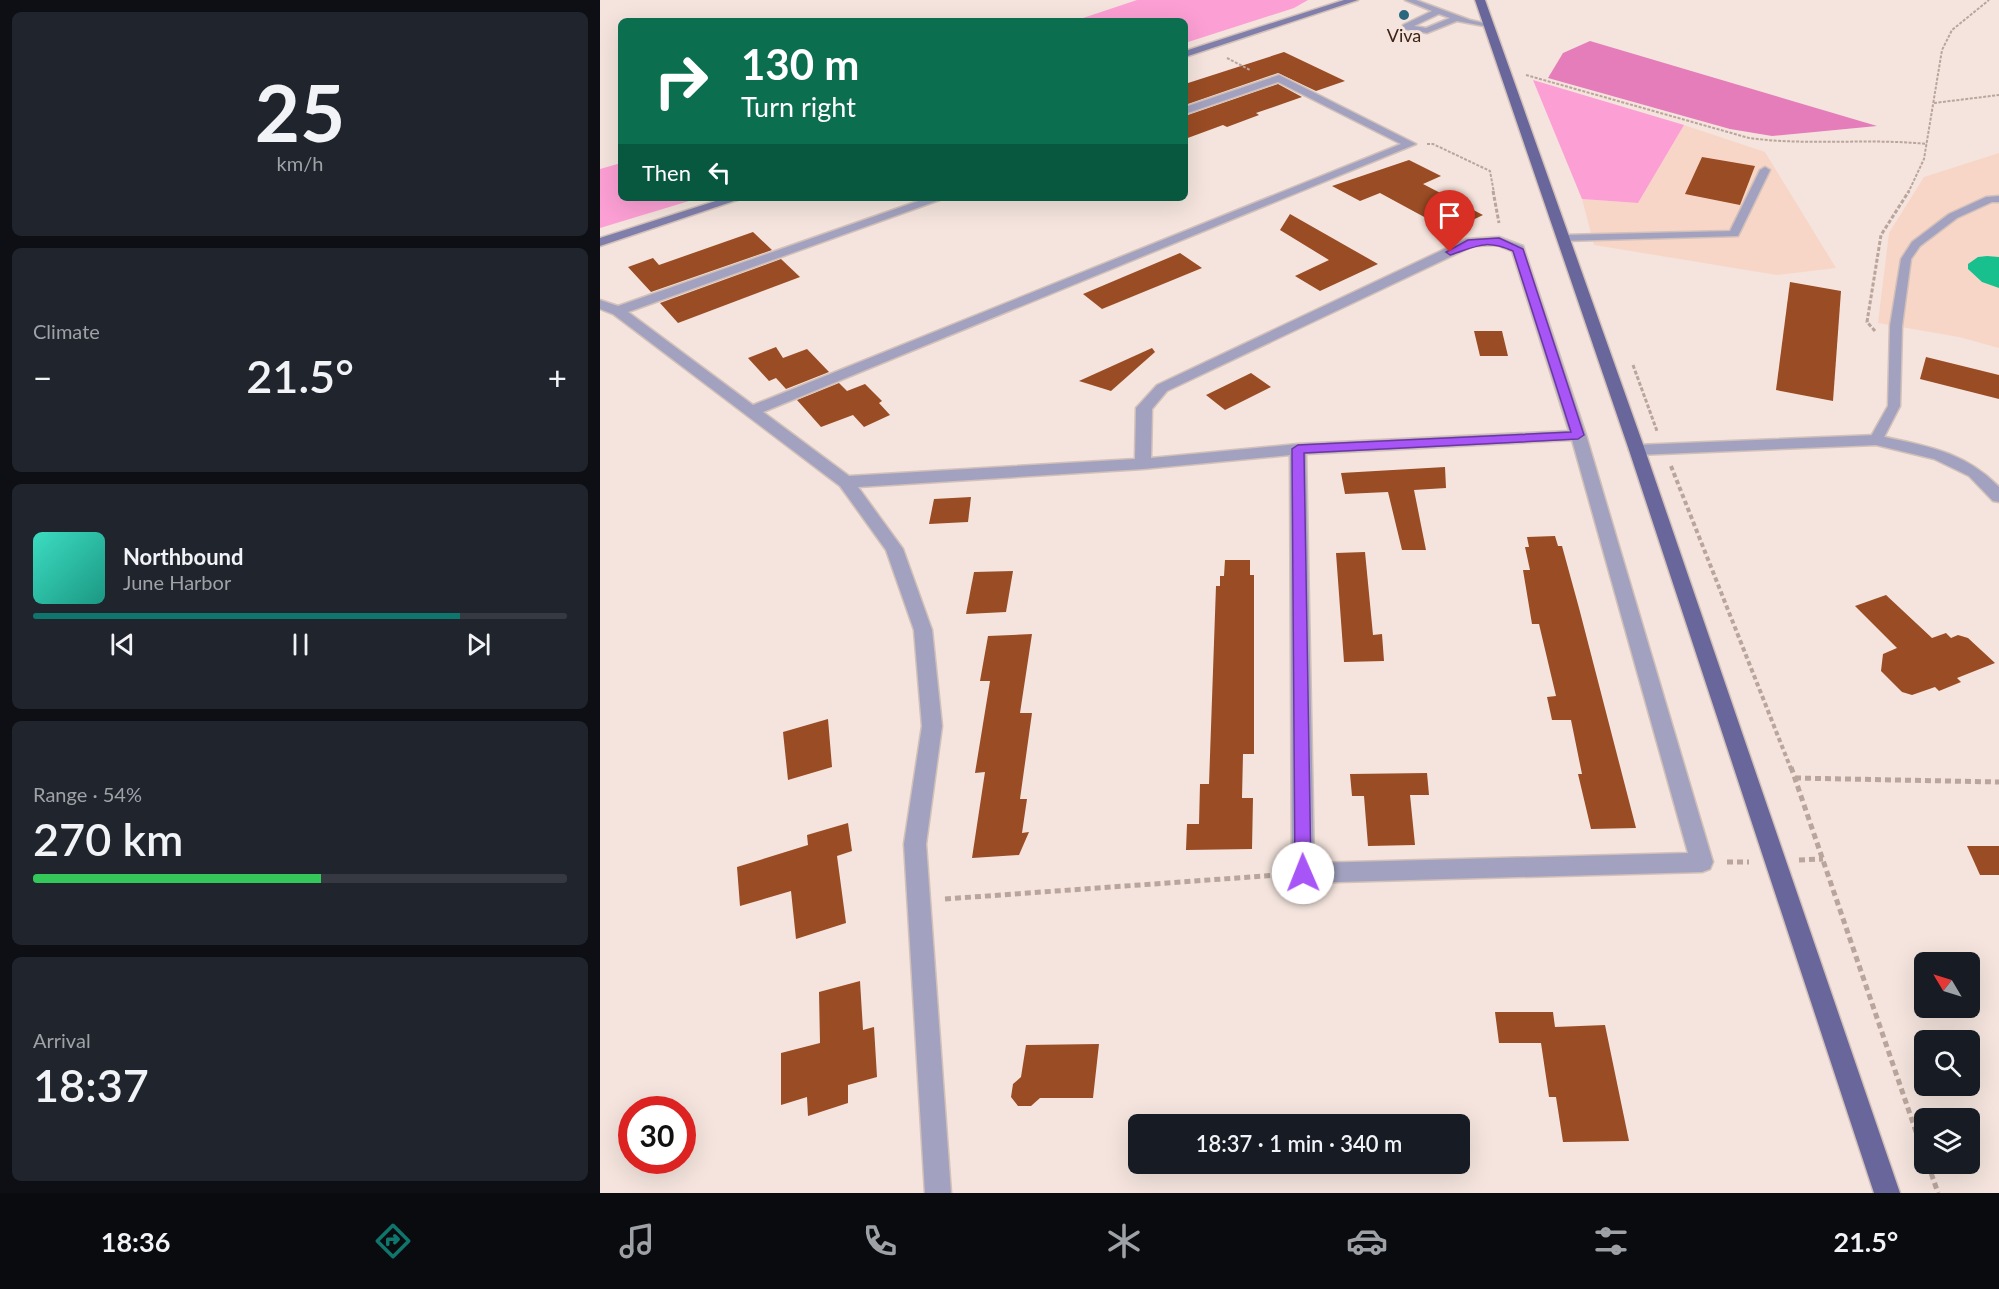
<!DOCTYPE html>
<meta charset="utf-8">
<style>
body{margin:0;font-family:Lato,sans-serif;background:#20242c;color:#f1f3f6;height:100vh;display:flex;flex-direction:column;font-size:22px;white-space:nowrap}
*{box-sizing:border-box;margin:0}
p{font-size:20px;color:#9ea1a6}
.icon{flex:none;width:33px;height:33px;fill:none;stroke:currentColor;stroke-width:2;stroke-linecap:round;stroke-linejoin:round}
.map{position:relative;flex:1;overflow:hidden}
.panel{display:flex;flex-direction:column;gap:12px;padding:12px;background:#0d0f14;width:600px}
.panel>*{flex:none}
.guide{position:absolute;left:18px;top:18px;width:570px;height:183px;border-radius:9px;box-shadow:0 6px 24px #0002;background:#0b6e4f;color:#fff;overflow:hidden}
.needle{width:39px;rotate:308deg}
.fabs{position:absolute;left:1314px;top:952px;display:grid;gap:12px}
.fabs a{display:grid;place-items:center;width:66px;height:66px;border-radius:9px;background:#171b24;box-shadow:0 6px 24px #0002;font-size:30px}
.speed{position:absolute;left:18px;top:1096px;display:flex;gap:12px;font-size:30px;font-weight:700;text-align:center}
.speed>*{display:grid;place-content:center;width:78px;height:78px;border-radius:50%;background:#171b24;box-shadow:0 6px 24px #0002;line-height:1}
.speed .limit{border:9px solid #d22;background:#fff;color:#111}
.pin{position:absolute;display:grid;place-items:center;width:51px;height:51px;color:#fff;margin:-62px -26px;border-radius:50% 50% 50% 0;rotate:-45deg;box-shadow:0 0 6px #0007}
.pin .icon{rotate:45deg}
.me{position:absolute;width:66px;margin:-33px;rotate:359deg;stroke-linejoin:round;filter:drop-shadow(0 0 4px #0008)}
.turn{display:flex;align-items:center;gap:21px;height:126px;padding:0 24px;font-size:27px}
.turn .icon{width:78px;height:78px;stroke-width:2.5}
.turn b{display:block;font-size:42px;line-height:51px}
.then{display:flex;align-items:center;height:57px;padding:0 24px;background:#0003;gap:12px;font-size:22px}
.big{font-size:45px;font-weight:600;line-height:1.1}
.panel .tile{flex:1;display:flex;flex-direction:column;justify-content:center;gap:9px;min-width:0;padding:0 21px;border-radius:9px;background:#20242c}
.panel .dial{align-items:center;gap:0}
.dial b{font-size:78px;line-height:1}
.song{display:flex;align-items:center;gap:18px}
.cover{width:72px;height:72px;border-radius:9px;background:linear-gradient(135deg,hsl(170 70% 55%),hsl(170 70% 35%))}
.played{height:6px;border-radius:3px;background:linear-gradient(90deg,#0f766e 80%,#363941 80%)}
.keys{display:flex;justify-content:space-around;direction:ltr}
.heat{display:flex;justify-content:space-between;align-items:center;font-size:33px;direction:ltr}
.charge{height:9px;border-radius:4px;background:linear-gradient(90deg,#34c759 54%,#363941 0)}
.trip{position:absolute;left:528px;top:1114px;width:342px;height:60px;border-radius:9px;background:#171b24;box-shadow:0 6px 24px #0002;font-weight:600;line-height:60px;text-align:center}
.menu{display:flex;height:96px;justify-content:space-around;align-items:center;background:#090b0e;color:#9ea1a6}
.menu .icon{width:42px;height:42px}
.menu .current{color:#0f766e}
.menu b{font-size:27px;color:#f1f3f6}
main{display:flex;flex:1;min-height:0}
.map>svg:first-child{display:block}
</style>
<main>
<section class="panel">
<div class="tile dial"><b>25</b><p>km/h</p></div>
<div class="tile"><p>Climate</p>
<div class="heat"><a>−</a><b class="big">21.5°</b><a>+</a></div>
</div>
<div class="tile">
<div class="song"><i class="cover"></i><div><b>Northbound</b><p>June Harbor</p></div></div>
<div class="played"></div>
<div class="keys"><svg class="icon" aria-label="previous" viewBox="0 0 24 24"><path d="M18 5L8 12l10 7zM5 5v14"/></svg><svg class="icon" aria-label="pause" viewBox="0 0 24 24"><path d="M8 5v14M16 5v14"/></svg><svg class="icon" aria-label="next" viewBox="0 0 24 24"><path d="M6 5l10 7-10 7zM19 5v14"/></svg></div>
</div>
<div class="tile"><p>Range · 54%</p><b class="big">270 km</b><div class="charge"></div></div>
<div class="tile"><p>Arrival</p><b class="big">18:37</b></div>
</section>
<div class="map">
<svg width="1399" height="1193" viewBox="0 0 1399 1193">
<rect width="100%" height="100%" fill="#f4e4dd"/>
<g fill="#f8d6c7">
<path d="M1084,125L1165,152L1236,268L1177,275L994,245L982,199L1038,203Z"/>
<path d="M1399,153V348L1359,337L1278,323L1289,233L1324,177Z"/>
</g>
<g fill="#fc9fd4">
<path d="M537,0H708L694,8L585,43V21H474Z"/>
<path d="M933,80L1084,125L1038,203L982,199Z"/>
<path d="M21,163V198H99L0,228V169Z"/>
</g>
<path fill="#e57dba" d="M990,41L1277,126L1172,136L1130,129L948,78L963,53Z"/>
<path fill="#18c08e" d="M1387,256L1399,257V288L1382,282L1368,269V264L1378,257Z"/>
<g fill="#9a4c24">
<path d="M684,52L745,81L716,91L678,73L585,105V84Z"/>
<path d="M678,84L702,97L656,113L659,115L627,127L623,125L585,139V116Z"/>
<path d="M1102,157L1155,166L1140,205L1085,194Z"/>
<path d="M809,160L841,176L823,184L883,215L850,231L780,193L760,201L732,186Z"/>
<path d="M690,214L778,264L720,291L695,276L729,260L680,230Z"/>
<path d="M153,232L172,250L51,292L28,267L53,258L59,265Z"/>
<path d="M580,253L602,268L502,309L483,294Z"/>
<path d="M181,259L200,277L78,323L60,303Z"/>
<path d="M1190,282L1241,291L1233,401L1176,390Z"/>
<path d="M874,331H902L908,356H880Z"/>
<path d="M176,347L183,358L207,349L229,372L186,389L176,378L169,381L148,358Z"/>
<path d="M552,348L555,352L511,391L479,381Z"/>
<path d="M1326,357L1399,375V399L1320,379Z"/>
<path d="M651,373L671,387L625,410L606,395Z"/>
<path d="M239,383L247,391L265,384L282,401L279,403L290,415L264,427L253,415L221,427L197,400Z"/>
<path d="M845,467L846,488L814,490L826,550H802L788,492L745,494L741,473Z"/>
<path d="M371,497L368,522L329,524L334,499Z"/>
<path d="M955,536L958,546H962L979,608L1036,828L991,829L978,774H982L971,720H952L947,697L956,696L939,624H932L923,570H930L925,547H929L927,537Z"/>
<path d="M765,552L773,635L782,634L784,661L744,662L736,553Z"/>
<path d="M625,560H650V575H654V754H643L642,798H653L652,849L586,850L587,824H599L600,784H609L616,586H620V576H624Z"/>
<path d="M413,571L406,612L366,614L374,572Z"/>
<path d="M1286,595L1332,638L1346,633L1351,638L1358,635L1368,638L1395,663L1357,678L1361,682L1339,691L1335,687L1312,695L1302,692L1281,671L1283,654L1297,648L1255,606Z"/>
<path d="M432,634L420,713H432L420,799H427L422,833L429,832L419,855L372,858L385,772L375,773L390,681H380L388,636Z"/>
<path d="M228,719L232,767L188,780L183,732Z"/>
<path d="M827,773L829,795H810L815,845L768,846L764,796H752L750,774Z"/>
<path d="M248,823L252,851L237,856L246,923L196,939L191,891L140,906L137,867L208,845L207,835Z"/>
<path d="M1367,846H1399V875H1380Z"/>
<path d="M260,981L263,1030L274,1027L277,1077L248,1085V1103L208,1116L207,1097L181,1105V1053L220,1043L219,992Z"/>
<path d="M895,1012H953L955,1027L1005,1025L1029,1141L963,1142L956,1097H949L941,1043H899Z"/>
<path d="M499,1044L493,1098H440L431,1106H418L411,1097L413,1084L421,1077L426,1045Z"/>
</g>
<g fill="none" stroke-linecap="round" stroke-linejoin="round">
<g stroke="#d3c1b9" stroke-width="3">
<g id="lane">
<path d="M805,0H816L870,20L893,25L889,27L857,21L827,33L803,29V25L832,11ZM839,14L850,18L826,28L814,26Z"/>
<path d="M1165,167L1170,170L1138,236L963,241L958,238L963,235L1130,231L1160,170Z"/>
<path d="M1399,196V202H1392L1357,218L1320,246L1311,259L1302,326L1300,406L1281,443H1271L1269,440L1288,406L1290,326L1301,259L1312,242L1349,214L1386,197Z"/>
</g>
</g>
<g stroke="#d3c1b9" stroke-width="3">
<g id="street">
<path d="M679,75L816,144L163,412L249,476L535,459L536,408L557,385L866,239L899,237L923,246L986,435L1113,862L1110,869L1102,872L703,883L695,880L692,873L690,455L543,469L258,487L303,549L332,630L342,726L326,844L351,1193H325L304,844L322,726L314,630L286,550L240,486L13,314L0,309V300L18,306L327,198H345L28,312L153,405L801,144L678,82L585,114V107ZM897,245L912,251L969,431L698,444L551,458L552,409L567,391L873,246ZM972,440L1088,853L714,863L706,454Z"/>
<path d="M1276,435C1324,446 1363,450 1399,487V502L1393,501L1369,476L1334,459L1276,445L1037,455L1029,450L1037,445Z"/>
</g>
</g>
<g stroke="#d3c1b9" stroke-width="3">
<g id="secondary">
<path d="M744,0H758L585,57V51Z"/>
<path d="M125,198H143L0,246V238Z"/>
</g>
</g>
<g stroke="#d3c1b9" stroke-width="3">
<path id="primary" d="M875,0H885L1045,450L1300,1193H1274L1029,450Z"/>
</g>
<g stroke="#b9a59c" stroke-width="2" stroke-dasharray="3 1.5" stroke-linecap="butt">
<path d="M627,58L650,70"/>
<path d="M926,75L1149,138C1208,146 1268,138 1327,144"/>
<path d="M1334,103L1399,95"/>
<path d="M827,144H833L890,171L894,193"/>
<path d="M1308,193L1324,159L1342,50L1352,30L1389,0"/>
</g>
<g stroke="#b9a59c" stroke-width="3" stroke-dasharray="4 2" stroke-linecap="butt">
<path d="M893,191L899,223"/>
<path d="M1275,331L1267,322L1281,235L1309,191"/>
<path d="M1033,365L1057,431"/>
</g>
<path stroke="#b9a59c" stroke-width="4" stroke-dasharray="4.5 3" stroke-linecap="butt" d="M1071,466L1191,769"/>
<g stroke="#b9a59c" stroke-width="5" stroke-dasharray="6 4" stroke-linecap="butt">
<path d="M1191,767L1324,1155"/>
<path d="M1195,778L1399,782"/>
<path d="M1199,860L1223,859"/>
<path d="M1127,862H1149"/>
<path d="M345,899L678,875"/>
<path d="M1328,1164L1338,1193"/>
</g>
<use href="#lane" fill="#a2a2c0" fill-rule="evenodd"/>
<use href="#street" fill="#a2a2c0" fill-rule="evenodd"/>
<use href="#secondary" fill="#807fac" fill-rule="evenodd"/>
<use href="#primary" fill="#69669c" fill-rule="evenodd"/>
</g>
<path fill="#a855f7" stroke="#6d37a1" stroke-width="1.5" d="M899,238L923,249L984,435L978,439L704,453L711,873L709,878L703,881L697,878L695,873L692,449L698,445L971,432L913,251C884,239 878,246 850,255L846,252L868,240Z"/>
<circle fill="#2a677e" stroke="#f4e4dd" stroke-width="2" cx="804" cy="15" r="6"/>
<g text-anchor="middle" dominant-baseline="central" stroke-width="6" stroke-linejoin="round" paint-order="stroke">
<g font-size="18" fill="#3e2215" stroke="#f4e4dd">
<text x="804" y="35">Viva</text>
</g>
</g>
</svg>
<div class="fabs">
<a><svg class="needle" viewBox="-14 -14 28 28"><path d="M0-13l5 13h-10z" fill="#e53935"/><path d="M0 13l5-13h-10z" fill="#9ea1a6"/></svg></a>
<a><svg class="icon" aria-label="search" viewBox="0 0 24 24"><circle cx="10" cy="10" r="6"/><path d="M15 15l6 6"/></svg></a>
<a><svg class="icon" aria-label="layers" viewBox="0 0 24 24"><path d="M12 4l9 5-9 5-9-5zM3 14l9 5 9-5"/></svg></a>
</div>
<div class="speed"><div class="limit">30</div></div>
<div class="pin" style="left:850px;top:252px;background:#d93025"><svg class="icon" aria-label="arrive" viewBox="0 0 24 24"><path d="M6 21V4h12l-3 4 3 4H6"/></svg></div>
<svg class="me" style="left:703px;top:873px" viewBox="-20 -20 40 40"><circle r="19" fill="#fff"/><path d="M0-13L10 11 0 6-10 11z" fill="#a855f7"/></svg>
<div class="trip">18:37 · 1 min · 340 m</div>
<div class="guide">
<div class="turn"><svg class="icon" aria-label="right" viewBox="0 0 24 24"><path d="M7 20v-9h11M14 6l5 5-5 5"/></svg><div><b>130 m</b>Turn right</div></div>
<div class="then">Then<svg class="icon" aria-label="left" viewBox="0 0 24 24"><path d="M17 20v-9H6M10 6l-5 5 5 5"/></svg></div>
</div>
</div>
</main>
<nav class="menu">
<b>18:36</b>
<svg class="icon current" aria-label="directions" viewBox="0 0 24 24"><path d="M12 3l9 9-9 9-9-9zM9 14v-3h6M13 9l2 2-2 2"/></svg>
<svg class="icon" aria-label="music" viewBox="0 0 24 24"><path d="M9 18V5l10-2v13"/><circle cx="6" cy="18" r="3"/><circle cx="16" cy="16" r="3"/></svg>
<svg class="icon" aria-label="phone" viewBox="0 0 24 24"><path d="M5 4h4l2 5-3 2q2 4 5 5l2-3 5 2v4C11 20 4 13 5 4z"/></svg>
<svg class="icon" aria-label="climate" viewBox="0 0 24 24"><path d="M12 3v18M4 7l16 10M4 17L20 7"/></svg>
<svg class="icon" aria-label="car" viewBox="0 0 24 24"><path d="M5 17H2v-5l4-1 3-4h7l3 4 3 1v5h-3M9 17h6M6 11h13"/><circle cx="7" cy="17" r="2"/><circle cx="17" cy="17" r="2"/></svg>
<svg class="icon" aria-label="filters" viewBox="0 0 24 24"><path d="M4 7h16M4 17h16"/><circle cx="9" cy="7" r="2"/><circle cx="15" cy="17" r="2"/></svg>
<b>21.5°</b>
</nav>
